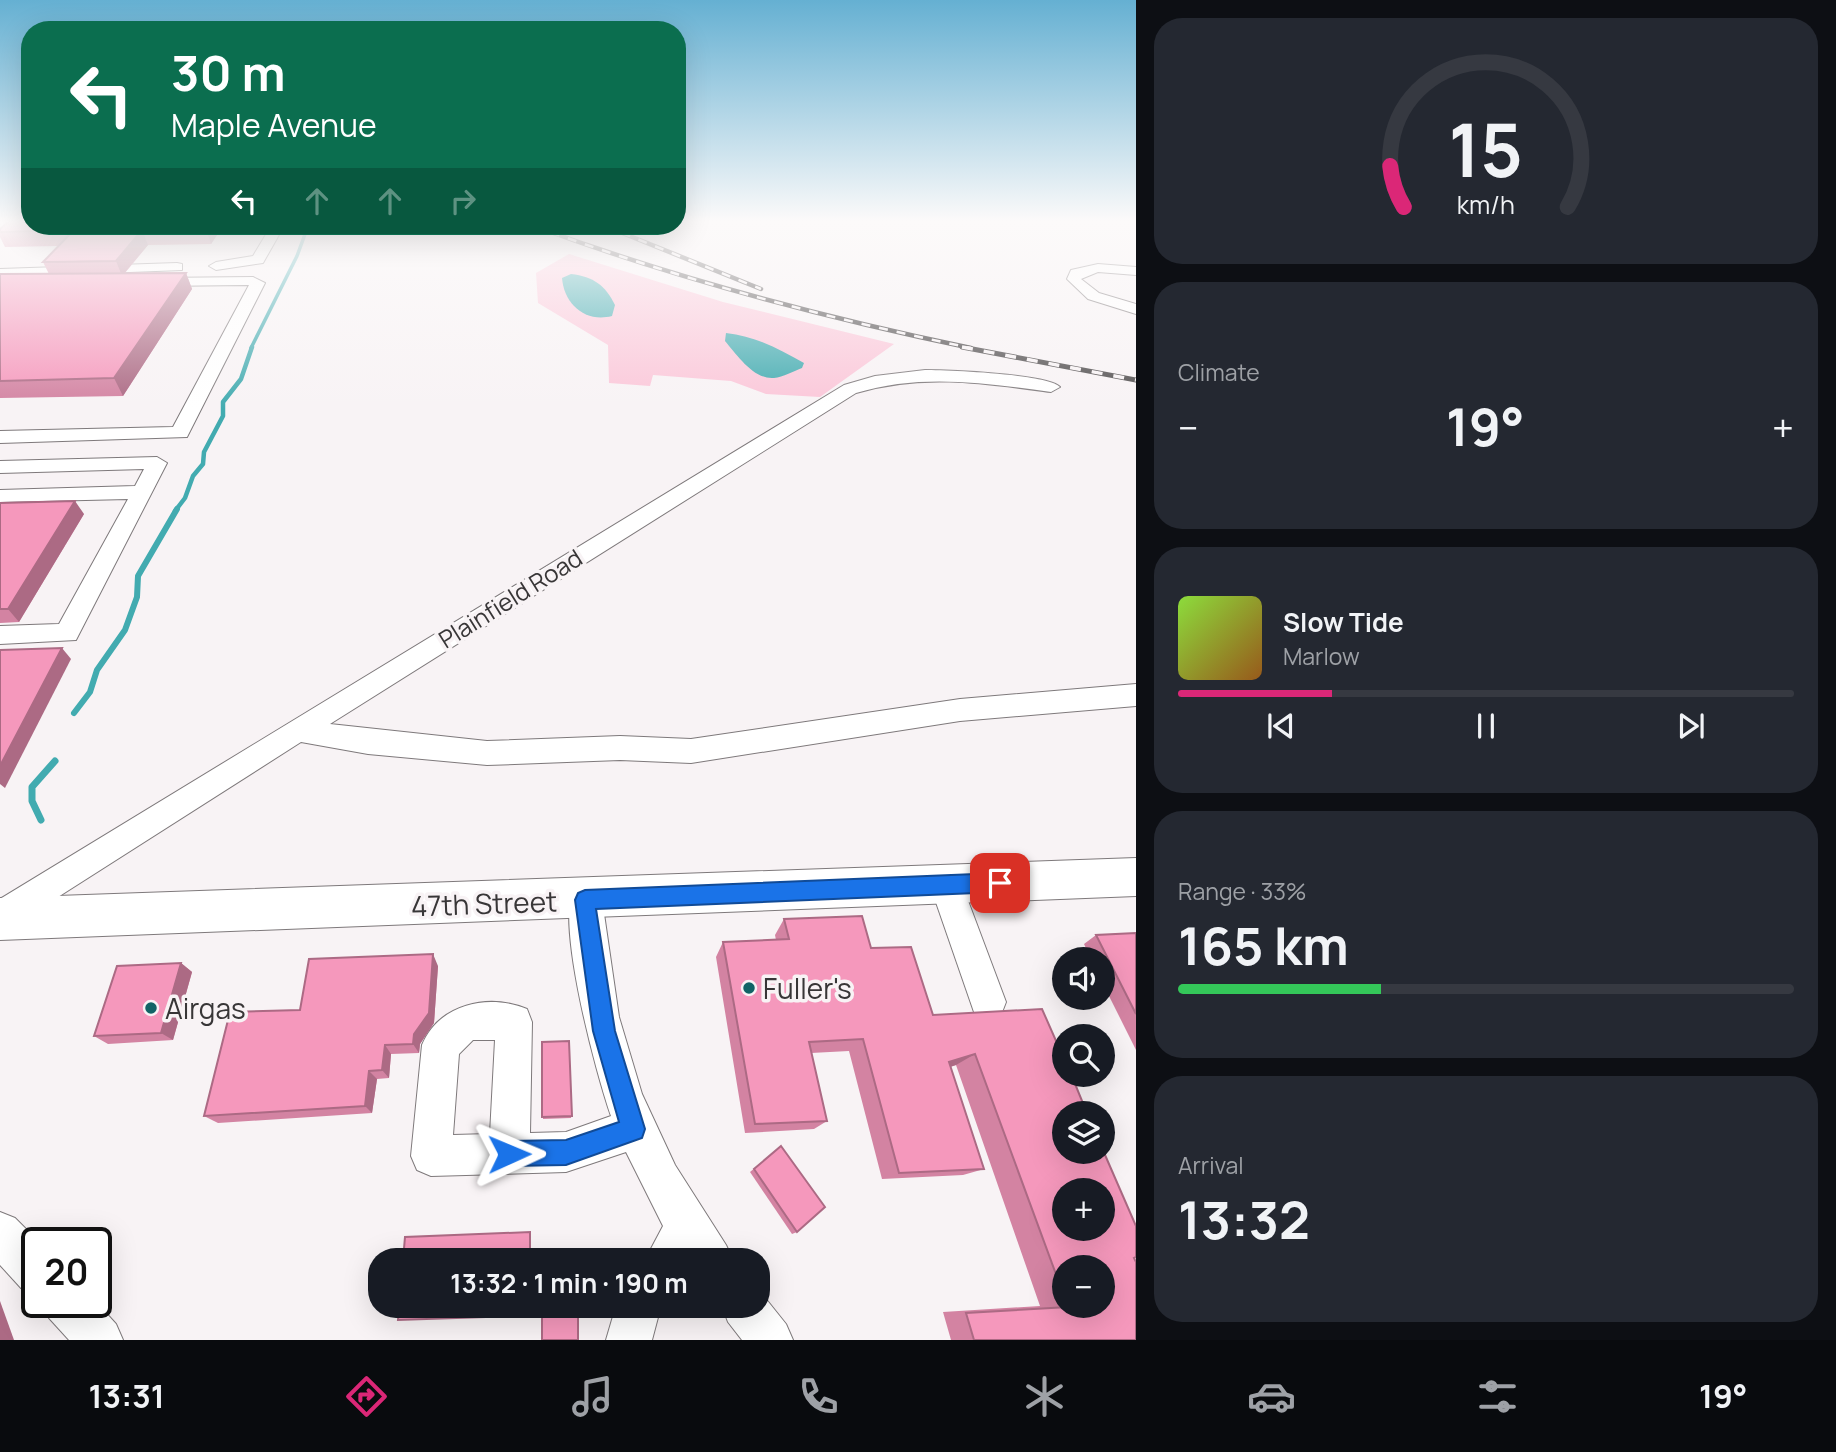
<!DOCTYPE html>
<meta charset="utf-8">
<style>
body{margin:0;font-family:Manrope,sans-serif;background:#242831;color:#f1f3f6;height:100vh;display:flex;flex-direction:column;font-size:26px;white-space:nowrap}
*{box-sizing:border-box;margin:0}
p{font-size:23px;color:#9ea1a6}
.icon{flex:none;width:38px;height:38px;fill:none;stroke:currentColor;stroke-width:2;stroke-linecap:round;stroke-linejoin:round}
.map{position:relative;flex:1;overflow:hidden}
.sheet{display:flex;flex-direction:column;gap:18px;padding:18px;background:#0d0f14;width:700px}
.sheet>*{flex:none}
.top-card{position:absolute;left:21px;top:21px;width:665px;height:214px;border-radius:28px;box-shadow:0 7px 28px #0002;background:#0b6e4f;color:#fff;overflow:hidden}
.controls{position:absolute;left:1052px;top:947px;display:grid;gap:14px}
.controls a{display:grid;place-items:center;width:63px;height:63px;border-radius:50%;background:#171b24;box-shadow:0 7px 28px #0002;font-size:35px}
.speed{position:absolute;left:21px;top:1227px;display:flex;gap:14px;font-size:35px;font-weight:700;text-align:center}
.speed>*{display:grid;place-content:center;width:91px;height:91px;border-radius:50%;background:#171b24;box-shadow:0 7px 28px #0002;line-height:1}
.speed .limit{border:4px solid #111;border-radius:10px;background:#fff;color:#111}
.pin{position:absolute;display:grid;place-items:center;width:60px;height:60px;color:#fff;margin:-30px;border-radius:14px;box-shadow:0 4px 10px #0006}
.me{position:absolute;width:77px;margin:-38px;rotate:89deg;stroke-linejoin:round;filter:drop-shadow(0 0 5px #0008)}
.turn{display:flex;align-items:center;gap:24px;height:147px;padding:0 35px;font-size:32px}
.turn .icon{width:91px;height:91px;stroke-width:2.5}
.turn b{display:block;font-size:49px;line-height:60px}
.lanes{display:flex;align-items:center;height:66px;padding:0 35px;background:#0003;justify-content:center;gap:35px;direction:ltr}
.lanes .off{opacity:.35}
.big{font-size:52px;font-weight:700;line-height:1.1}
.sheet .card{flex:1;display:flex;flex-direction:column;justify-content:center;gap:10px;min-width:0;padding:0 24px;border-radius:28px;background:#242831}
.sheet .dial{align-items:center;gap:0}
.dial svg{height:182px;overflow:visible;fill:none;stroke:#363941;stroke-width:7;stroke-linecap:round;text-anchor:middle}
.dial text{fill:#f1f3f6;stroke:none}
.song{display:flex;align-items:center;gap:21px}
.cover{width:84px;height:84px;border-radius:10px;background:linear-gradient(135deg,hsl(90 70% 55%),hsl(30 70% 35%))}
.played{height:7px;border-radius:4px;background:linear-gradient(90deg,#db2777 25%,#363941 25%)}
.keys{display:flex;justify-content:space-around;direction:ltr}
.heat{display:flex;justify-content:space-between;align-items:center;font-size:38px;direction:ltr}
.charge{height:10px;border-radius:5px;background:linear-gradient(90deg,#34c759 33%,#363941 0)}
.trip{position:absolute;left:368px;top:1248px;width:402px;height:70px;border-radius:28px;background:#171b24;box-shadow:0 7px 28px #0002;font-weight:700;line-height:70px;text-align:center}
.menu{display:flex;height:112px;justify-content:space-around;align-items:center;background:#090b0e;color:#9ea1a6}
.menu .icon{width:49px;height:49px}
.menu .selected{color:#db2777}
.menu b{font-size:32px;color:#f1f3f6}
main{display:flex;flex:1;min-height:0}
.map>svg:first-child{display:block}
</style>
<main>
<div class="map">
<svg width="1136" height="1340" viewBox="0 0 1136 1340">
<rect width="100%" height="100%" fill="#f8f3f5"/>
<path fill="#fbc7d9" d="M569,254L723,302L894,344L820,397L766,394L731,381L653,375L650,386L609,383L608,345L538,303L536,273Z"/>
<g fill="#42abb0">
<path d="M571,274C594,277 605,285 615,305L612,316C585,323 564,304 562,278Z"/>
<path d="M726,333C755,336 779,349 804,363L802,368C794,371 783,377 774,378C754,380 737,355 725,341Z"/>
</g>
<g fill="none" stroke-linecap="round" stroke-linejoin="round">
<path stroke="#42abb0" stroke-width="3.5" d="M251,348L297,256L308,226"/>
<path stroke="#42abb0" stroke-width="4.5" d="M175,511L185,498L193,476L203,464L204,452L223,416V402L241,379L252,347"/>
<path stroke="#42abb0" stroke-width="6" d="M74,713L90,692L97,670L125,630L137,597L138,576L177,509"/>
<path stroke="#42abb0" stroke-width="7" d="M41,820L32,801V787L55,761"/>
<g stroke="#7e797b" stroke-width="2">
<g id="minor">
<path d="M271,226H284L263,263L216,270L209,266L216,262L253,256Z"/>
<path d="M177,263L182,264V270L0,277V269Z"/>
<path d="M1098,264L1136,267V275L1098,272L1081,279L1099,293L1136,304V314L1088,299L1067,279L1071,270Z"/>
<path d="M253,277L265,283L187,437L0,443V431L173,427L249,285L155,286L148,282L155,278Z"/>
<path d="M925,370C946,370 1049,374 1060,387L1051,392C985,383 921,373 856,393L330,724L487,741L620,736L691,739L960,699L1136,684V706L960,721L691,763L620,760L487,765L368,754L301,742L0,934V899L844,385L875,376Z"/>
<path d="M157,457L167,463L76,640L0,644V626L59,624L128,499L0,502V490L135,486L144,469L0,473V461Z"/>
<path d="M946,869L958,874L1006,1002L1001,1015L988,1020L975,1015L930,885L934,874Z"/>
<path d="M585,884L597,889L602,900L619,1017L642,1094L675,1165L726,1245L733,1260H645L663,1226L626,1152L566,1172L431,1176L417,1170L411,1156L422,1045C439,1004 488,993 527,1009L532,1022L530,1133L566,1132L611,1116C596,1073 557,928 573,889ZM473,1040H495L490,1134L453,1135L459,1054Z"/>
<path d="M0,1212L15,1218L39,1242L37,1294L21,1288L0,1265Z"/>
<path d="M758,1289L786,1324L793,1340H742L728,1322L722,1306H758Z"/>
<path d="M43,1302H96L116,1324L123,1340H69L49,1318Z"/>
<path d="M616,1306H661L652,1340H606Z"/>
</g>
</g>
<g stroke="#7e797b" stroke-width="2">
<path id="major" d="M1136,858V896L0,940V898Z"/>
</g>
<use href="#minor" fill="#fff" fill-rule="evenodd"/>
<use href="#major" fill="#fff" fill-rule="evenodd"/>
<g stroke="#504d4e" stroke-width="4.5">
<g id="rail-far1">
<path d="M534,226C677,279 822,317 971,348"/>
<path d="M605,226L761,289"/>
</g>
</g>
<g stroke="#504d4e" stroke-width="5">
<path id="rail" d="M962,347L1136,380"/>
</g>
<use href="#rail-far1" stroke="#f8f3f5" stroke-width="2.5" stroke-dasharray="9" stroke-linecap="butt"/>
<use href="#rail" stroke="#f8f3f5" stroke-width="3.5" stroke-dasharray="11" stroke-linecap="butt"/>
</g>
<g fill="#d383a2" fill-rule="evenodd">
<path d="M30,226H223L211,244L148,245L125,273H186L192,289L123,396L0,398V274H49L43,262L58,246L5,247L0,237V229Z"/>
<path d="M0,503L84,514L19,622L0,623Z"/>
<path d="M784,919L871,948L933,1015L1042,1009L1134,1258L1136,1340H951L943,1312L1040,1306L956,1065L950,1067L984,1169L963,1175L882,1179L849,1051L811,1053L827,1121L814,1129L745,1133L716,957L723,942L776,940L775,935ZM1064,1267L1102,1306H1064Z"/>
<path d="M1136,933V1050L1102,982V959H1091L1084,944L1096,935Z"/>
<path d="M181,963L192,972L173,1040L108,1044L94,1036Z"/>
<path d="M438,966L434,1023L420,1044L419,1053L391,1054L389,1078L377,1079L372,1113L218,1123L204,1116Z"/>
<path d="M569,1041L571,1118L543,1119L542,1042Z"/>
<path d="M781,1146L797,1232L792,1234L750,1172Z"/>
</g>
<g fill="#ac6a84">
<path d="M208,226H223L211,244L206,229Z"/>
<path d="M142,230L148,245L122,276L116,261Z"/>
<path d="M186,273L192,289L123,396L114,378Z"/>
<path d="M75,501L84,514L19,622L8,609Z"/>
<path d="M62,648L71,659L5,788L0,784V766Z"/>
<path d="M433,954L438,966L434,1023L420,1044L419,1053L413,1044L414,1034Z"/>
<path d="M181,963L192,972L173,1040L161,1033Z"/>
<path d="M385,1045L391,1054L389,1078L382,1070Z"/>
<path d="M975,1054L956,1065L931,1073L949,1062Z"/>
<path d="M369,1071L377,1079L372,1113L365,1106Z"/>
<path d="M530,1232L531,1234V1260H530Z"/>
<path d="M0,1301L14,1340H0Z"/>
<path d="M485,1306H488V1316L485,1317Z"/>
</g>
<g fill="#f598bc" stroke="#ac6a84" stroke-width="2" fill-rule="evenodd">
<path d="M9,221H30V226H208L206,229L142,230L116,261L43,262L74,230L0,232V229Z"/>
<path d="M186,273L114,378L0,381V274Z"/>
<path d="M75,501L8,609H0V503Z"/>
<path d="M62,648L0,766V650Z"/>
<path d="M862,916L871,948L911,947L933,1015L1042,1009L1064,1059V1074H1071L1087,1113H1064V1152H1102V1148L1136,1226V1257L1134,1258L1136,1262V1340H974L966,1313L1068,1307V1306H1102V1267H1064V1296L975,1054L949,1062L984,1169L899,1173L863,1039L809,1042L827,1121L755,1124L723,942L789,939L784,919ZM1064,1190H1102V1228H1064Z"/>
<path d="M1136,933V1014L1096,935Z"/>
<path d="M433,954L429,1013L414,1034L413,1044L385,1045L382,1070L369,1071L365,1106L204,1116L230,1012L300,1010L309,959Z"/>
<path d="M181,963L161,1033L94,1036L117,966Z"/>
<path d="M569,1041L572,1116L542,1117V1042Z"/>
<path d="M781,1146L825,1207L797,1232L754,1169Z"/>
<path d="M530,1232V1260H403L405,1237Z"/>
<path d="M399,1306H485V1317L398,1320Z"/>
<rect x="542" y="1306" width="36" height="34"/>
</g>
<linearGradient id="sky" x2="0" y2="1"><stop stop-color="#65b0d2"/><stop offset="0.54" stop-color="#fcfafa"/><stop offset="1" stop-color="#fcfafa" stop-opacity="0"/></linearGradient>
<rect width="1136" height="409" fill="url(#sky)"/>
<path fill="#1a73e8" stroke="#114b97" stroke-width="2" d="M1000,873L1007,876L1010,883L1007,889L1000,892L596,909L615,1031L645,1129L642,1138L566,1165L509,1166L501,1162L497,1154L501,1145L509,1141L566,1140L619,1122L593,1031L575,900L578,893L585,890Z"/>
<g fill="#126366" stroke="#f8f3f5" stroke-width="2.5">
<circle cx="749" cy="988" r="7"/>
<circle cx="151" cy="1008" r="7"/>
</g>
<g text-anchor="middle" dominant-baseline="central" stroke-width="7" stroke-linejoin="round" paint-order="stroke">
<g font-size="24" fill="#383637" stroke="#f8f3f5">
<text transform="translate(510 598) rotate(-32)">Plainfield Road</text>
</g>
<g font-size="28" fill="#383637" stroke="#f8f3f5">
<text transform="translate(484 903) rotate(-2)">47th Street</text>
</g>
<g font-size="28" fill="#383637" stroke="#f8f3f5" text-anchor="start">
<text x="763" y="988">Fuller's</text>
<text x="165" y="1008">Airgas</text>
</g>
</g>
</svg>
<div class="controls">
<a><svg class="icon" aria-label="sound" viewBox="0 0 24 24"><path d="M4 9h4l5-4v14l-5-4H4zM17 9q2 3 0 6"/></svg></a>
<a><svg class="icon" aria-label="search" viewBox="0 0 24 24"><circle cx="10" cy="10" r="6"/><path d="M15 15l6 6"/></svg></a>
<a><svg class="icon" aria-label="layers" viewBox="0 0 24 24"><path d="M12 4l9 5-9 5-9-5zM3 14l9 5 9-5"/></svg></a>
<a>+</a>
<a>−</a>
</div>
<div class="speed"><div class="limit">20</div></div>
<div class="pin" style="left:1000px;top:883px;background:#d93025"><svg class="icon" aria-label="arrive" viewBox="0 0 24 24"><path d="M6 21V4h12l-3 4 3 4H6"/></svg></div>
<svg class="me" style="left:509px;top:1154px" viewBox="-20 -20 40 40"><path d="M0-17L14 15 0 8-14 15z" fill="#1a73e8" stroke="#fff" stroke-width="4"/></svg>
<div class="trip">13:32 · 1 min · 190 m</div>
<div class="top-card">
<div class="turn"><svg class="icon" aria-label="left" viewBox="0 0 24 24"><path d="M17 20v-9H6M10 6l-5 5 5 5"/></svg><div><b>30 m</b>Maple Avenue</div></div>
<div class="lanes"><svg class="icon" aria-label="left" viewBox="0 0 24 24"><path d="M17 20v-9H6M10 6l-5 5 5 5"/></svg><svg class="icon off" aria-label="ahead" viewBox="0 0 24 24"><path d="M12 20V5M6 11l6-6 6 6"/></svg><svg class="icon off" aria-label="ahead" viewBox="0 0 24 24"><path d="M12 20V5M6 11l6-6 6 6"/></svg><svg class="icon off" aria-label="right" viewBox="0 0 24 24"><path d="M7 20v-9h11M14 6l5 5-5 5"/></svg></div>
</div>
</div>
<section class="sheet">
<div class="card dial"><svg viewBox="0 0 100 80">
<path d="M14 69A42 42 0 1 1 86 69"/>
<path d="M14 69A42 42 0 0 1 8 51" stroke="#db2777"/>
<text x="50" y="56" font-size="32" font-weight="700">15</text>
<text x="50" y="72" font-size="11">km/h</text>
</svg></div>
<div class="card"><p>Climate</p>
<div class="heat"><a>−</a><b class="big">19°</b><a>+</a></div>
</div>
<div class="card">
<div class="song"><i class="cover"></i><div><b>Slow Tide</b><p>Marlow</p></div></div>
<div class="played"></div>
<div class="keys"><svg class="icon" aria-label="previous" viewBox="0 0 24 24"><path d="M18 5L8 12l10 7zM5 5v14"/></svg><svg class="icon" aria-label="pause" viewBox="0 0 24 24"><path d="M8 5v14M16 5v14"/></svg><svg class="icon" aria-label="next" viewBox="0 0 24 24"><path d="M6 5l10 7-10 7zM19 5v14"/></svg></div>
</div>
<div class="card"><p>Range · 33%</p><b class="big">165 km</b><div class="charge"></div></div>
<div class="card"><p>Arrival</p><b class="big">13:32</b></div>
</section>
</main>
<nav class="menu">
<b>13:31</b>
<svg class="icon selected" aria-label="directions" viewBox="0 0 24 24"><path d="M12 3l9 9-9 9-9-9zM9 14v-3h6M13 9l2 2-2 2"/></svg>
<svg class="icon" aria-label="music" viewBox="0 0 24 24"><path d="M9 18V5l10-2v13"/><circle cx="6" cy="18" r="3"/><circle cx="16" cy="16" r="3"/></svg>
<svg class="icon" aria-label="phone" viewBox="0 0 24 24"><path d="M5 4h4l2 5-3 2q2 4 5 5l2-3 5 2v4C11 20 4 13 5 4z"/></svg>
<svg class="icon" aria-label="climate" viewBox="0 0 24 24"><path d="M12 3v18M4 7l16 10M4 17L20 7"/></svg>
<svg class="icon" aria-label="car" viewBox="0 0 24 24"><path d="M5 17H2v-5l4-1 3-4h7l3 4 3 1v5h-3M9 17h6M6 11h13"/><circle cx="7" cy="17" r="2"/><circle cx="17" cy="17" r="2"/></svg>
<svg class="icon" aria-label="filters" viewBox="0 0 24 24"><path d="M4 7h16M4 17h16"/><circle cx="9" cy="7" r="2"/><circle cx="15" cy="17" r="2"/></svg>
<b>19°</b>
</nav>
